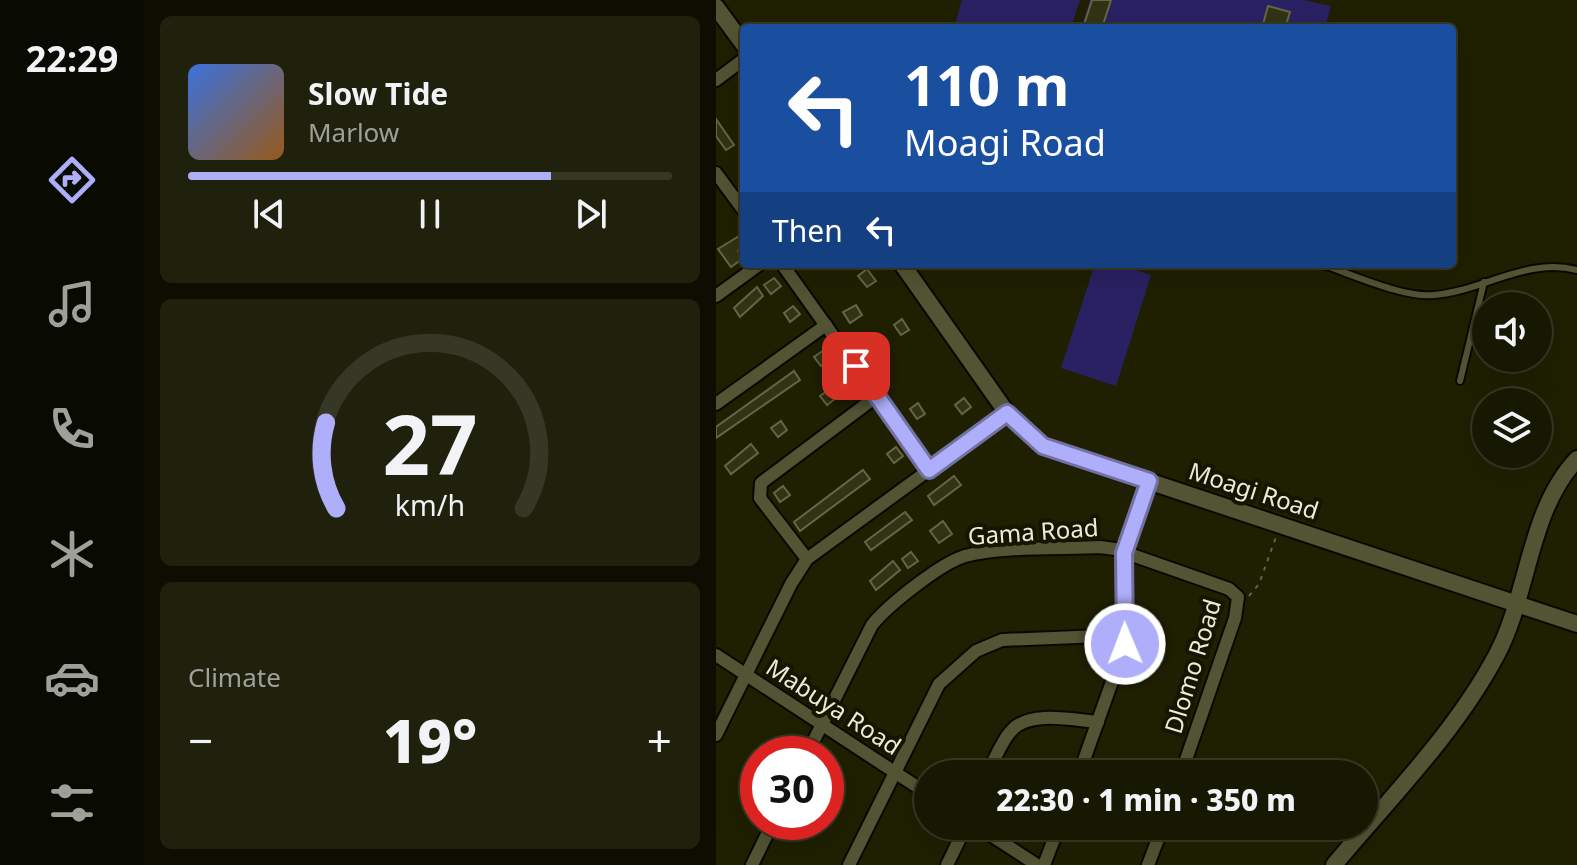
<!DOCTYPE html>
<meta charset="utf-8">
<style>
body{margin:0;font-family:"Noto Sans",sans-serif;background:#20210c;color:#f1f3f6;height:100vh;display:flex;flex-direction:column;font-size:30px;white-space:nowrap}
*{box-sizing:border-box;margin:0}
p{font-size:26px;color:#9ea099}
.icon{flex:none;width:44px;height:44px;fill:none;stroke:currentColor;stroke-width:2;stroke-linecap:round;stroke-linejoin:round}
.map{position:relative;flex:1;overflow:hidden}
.side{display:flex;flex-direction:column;gap:16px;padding:16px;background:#0d0d01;width:572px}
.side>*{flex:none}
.banner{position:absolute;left:24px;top:24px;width:716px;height:244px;border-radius:8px;box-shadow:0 8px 32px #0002,0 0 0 2px #363724;background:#1a4fa0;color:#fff;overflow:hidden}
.controls{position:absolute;left:756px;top:292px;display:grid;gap:16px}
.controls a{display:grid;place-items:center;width:80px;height:80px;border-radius:50%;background:#171802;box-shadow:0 8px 32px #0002,0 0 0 2px #363724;font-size:40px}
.speed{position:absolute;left:24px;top:736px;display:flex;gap:16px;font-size:40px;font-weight:700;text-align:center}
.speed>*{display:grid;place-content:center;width:104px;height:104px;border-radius:50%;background:#171802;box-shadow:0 8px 32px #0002,0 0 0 2px #363724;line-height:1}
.speed .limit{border:12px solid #d22;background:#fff;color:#111}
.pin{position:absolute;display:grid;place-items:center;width:68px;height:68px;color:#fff;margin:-34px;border-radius:16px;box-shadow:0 4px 12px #0006}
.me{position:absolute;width:88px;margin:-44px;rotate:359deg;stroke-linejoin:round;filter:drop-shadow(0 0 6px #0008)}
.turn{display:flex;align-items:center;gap:28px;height:168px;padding:0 32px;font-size:36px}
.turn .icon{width:104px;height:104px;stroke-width:2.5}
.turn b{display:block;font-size:56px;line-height:68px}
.then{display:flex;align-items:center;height:76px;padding:0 32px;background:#0003;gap:16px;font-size:30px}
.big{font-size:60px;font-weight:800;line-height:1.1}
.side .tile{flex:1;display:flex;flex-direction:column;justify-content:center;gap:12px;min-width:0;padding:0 28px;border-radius:12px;background:#20210c}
.side .dial{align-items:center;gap:0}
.dial svg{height:208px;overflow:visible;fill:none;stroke:#363724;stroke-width:7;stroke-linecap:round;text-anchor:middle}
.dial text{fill:#f1f3f6;stroke:none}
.song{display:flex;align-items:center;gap:24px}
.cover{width:96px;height:96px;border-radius:12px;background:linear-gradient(135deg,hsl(220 70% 55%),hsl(30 70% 35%))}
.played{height:8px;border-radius:4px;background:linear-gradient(90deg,#aeaefa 75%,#363724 75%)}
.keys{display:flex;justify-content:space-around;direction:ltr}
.heat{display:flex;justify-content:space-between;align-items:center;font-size:44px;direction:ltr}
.trip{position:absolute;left:198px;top:760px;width:464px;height:80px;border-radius:40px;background:#171802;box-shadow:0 8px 32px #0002,0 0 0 2px #363724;font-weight:800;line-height:80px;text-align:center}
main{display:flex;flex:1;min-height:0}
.dock{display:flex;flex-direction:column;width:144px;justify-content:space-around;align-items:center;background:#090a01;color:#9ea099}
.dock .icon{width:56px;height:56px}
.dock .on{color:#aeaefa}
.dock b{font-size:36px;color:#f1f3f6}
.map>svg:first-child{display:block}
</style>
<main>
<nav class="dock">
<b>22:29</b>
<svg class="icon on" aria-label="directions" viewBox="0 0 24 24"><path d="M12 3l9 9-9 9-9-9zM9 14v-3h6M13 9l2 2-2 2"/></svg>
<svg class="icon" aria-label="music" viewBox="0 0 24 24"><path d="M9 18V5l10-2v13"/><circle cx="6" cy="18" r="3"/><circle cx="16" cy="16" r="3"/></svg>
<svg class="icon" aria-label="phone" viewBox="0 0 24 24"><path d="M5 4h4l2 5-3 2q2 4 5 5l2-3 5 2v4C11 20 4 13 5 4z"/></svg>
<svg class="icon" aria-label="climate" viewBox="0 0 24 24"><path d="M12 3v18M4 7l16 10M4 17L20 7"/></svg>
<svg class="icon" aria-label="car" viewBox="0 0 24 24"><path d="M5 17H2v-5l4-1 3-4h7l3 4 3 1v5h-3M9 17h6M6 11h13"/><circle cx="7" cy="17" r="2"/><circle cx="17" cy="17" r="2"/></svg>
<svg class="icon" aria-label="filters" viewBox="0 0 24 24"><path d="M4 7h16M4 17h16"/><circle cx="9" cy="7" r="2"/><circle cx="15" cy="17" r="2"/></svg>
</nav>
<section class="side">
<div class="tile">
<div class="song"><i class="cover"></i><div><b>Slow Tide</b><p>Marlow</p></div></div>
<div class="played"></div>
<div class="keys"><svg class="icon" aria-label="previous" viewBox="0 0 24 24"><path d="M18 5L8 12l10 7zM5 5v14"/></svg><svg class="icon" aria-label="pause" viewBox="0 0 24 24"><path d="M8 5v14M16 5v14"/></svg><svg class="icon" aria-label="next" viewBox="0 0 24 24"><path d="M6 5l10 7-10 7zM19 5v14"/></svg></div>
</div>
<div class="tile dial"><svg viewBox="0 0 100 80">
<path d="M14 69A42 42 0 1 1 86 69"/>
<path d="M14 69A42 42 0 0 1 10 36" stroke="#aeaefa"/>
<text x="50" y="56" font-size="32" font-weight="700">27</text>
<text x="50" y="72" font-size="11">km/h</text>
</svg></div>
<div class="tile"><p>Climate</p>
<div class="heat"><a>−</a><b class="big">19°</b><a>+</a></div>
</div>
</section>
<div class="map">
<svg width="861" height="865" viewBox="0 0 861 865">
<rect width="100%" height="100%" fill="#1f2002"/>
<g fill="#2a2163">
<path d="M246,0H364L355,28H238Z"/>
<path d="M374,0H587L615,6L609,28H365Z"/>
<path d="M379,264H401L435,275L400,386L345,368Z"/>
</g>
<g fill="#313314" stroke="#646646" stroke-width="2">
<path d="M376,0H395L386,28H367Z"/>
<path d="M552,6L574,12L569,28H546Z"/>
<path d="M0,119L18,145L10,150L0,136Z"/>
<path d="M28,233V247L22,251L27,258L15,267L2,249Z"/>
<path d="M151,269L160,281L151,287L142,276Z"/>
<path d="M58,278L65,286L55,294L48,285Z"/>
<path d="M41,287L47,296L24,317L18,308Z"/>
<path d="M140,305L146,315L134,323L127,312Z"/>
<path d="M77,306L84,314L74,322L68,313Z"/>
<path d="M186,319L193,330L185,335L178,325Z"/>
<path d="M108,350L114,358L105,366L98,357Z"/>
<path d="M78,371L84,380L0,438V427Z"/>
<path d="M114,389L120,398L111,405L104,396Z"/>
<path d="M248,398L255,407L246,414L239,405Z"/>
<path d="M202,403L209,414L201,419L194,409Z"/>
<path d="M65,421L71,430L62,437L55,428Z"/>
<path d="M35,444L42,453L15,474L9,466Z"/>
<path d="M180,447L187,456L178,463L171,454Z"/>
<path d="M147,470L154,479L84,531L78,522Z"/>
<path d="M238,476L245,485L218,505L212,496Z"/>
<path d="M67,486L74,495L64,502L58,493Z"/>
<path d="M189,512L196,520L155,550L149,542Z"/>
<path d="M227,521L236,534L223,543L214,531Z"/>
<path d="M195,552L202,561L192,568L186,559Z"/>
<path d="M177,561L184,570L160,590L154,581Z"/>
</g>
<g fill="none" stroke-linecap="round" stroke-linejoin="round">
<g stroke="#090900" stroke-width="10">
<g id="service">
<path d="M605,264C635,274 687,298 718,295C767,291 811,257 861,270"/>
<path d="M744,381L768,282"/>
</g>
</g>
<g stroke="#090900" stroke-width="16">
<g id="minor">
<path d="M0,80L28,59"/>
<path d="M0,173L28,211"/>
<path d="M66,264L213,470"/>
<path d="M0,296L44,264"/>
<path d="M0,404L110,325"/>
<path d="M91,559L44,498L45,483L161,396"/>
<path d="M0,655L212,794"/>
<path d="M0,735L75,584L91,559L291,413"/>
<path d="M91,754L156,625C172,605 225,563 249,556C284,546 346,549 384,547L399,549L513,589L522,597L519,618L465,774"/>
<path d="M271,774C279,760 285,741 296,730C314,710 358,720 382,722"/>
<path d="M363,774L408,648V553L433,481"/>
<path d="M261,826L321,865"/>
<path d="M36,865L57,822"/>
<path d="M133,865L223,684L260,651L286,640L410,635"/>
<path d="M231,865L250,826"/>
<path d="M328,865L343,826"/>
<path d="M432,865L447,826"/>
</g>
</g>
<g stroke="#090900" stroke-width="20">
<g id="tertiary">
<path d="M0,7L28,45"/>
<path d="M186,264L291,413L327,446L861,624"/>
<path d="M618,865C673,799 739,733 780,656C813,595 812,511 861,459"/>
</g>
</g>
<path stroke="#626349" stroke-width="2" stroke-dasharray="4 6" stroke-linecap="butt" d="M533,596L543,584L560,537"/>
<use href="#service" stroke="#525434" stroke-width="6"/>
<use href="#minor" stroke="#525434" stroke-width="12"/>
<use href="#tertiary" stroke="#525434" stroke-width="16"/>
</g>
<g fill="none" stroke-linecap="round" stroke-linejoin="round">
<g stroke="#7171a2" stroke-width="20">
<path id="route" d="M140,366L213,470L291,413L327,446L433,481L408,553L409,644"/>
</g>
<use href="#route" stroke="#aeaefa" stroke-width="14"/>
</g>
<g text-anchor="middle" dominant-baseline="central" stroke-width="8" stroke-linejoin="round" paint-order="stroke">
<g font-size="24" fill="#eaecda" stroke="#161600">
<text transform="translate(538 490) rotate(18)">Moagi Road</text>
<text transform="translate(317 531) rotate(-4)">Gama Road</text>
<text transform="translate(476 666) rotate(-73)">Dlomo Road</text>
<text transform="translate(118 706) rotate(33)">Mabuya Road</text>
</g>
</g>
</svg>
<div class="controls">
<a><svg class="icon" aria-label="sound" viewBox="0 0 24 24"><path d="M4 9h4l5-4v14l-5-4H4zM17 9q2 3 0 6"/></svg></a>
<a><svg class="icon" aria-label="layers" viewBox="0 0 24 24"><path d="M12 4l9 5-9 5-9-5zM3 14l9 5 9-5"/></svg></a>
</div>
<div class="speed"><div class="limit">30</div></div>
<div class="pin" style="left:140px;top:366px;background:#d93025"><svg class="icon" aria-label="arrive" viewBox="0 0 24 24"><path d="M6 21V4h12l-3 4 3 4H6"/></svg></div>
<svg class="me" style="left:409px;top:644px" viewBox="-20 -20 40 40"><circle r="17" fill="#aeaefa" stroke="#fff" stroke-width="3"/><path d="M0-11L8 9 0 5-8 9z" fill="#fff"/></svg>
<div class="trip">22:30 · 1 min · 350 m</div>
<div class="banner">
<div class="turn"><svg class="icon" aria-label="left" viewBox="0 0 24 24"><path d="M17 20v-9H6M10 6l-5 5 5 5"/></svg><div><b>110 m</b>Moagi Road</div></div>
<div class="then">Then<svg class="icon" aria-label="left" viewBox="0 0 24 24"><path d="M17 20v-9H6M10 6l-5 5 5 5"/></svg></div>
</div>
</div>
</main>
